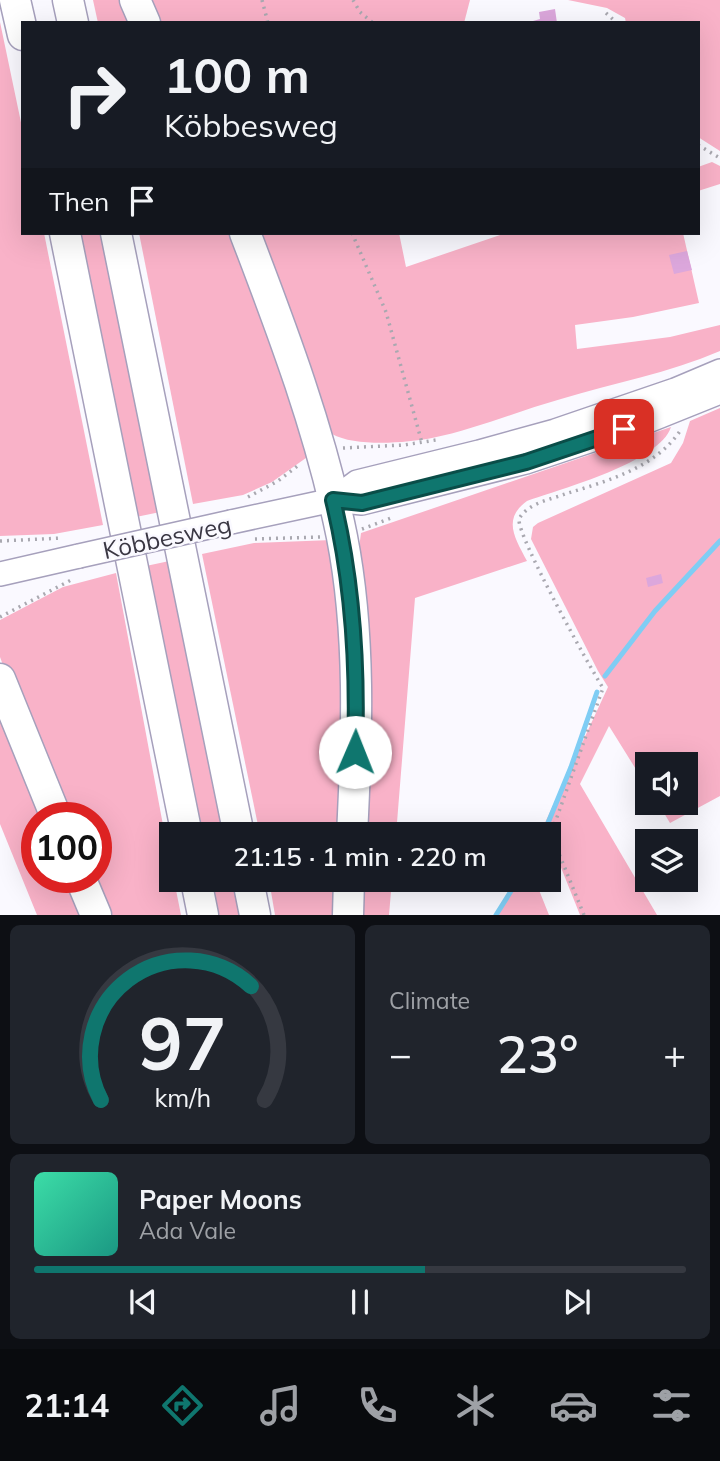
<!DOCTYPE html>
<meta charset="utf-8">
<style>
body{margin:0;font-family:Mulish,sans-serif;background:#20242c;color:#f1f3f6;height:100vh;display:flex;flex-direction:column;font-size:26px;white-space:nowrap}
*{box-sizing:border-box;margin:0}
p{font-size:23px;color:#9ea1a6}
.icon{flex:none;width:38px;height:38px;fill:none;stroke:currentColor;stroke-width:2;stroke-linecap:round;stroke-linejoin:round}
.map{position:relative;height:915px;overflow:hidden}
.sheet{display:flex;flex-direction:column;gap:10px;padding:10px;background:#0d0f14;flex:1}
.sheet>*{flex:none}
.top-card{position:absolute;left:21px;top:21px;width:679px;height:214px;border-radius:0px;box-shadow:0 7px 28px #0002;background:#171b24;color:#f1f3f6;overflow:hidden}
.tools{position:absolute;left:635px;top:752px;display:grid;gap:14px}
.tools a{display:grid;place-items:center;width:63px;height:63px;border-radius:0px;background:#171b24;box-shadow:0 7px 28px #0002;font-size:35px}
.speed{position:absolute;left:21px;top:802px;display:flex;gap:14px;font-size:35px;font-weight:700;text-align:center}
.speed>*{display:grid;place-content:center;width:91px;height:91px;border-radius:50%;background:#171b24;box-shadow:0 7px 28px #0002;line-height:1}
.speed .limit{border:10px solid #d22;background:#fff;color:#111}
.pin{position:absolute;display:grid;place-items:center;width:60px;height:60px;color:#fff;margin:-30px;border-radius:14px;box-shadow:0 4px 10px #0006}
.me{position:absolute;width:77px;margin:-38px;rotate:1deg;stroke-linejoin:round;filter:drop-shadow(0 0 5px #0008)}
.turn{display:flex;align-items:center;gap:24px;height:147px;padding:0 28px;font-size:32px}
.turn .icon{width:91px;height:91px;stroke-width:2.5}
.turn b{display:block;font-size:49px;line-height:60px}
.then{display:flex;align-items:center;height:66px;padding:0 28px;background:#0003;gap:14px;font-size:26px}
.big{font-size:52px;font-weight:600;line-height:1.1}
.sheet .card{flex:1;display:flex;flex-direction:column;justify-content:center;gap:10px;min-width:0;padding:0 24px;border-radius:10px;background:#20242c}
.sheet .dial{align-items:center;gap:0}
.dial svg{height:182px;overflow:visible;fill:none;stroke:#363941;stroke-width:7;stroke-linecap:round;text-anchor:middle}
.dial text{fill:#f1f3f6;stroke:none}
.song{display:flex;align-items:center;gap:21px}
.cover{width:84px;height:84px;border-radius:10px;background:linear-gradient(135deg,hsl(160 70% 55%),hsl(170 70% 35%))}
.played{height:7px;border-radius:4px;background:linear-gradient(90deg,#0f766e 60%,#363941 60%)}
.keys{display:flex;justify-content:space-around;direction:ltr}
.heat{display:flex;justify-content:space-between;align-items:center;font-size:38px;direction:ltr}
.sheet .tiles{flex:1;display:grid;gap:10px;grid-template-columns:1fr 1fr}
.card:last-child{grid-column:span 2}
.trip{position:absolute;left:159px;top:822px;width:402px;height:70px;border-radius:0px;background:#171b24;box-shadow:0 7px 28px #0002;font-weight:600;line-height:70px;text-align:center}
.tab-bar{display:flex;height:112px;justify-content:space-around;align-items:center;background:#090b0e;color:#9ea1a6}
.tab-bar .icon{width:49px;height:49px}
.tab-bar .on{color:#0f766e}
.tab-bar b{font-size:32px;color:#f1f3f6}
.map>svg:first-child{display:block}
</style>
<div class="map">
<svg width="720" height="915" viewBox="0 0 720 915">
<rect width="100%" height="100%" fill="#faf9ff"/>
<g fill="#f9b2c8">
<path d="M93,0H121L131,23H98Z"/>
<path d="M149,0H470L464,23H159Z"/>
<path d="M568,0H720V151L698,137V23H626L625,18L607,8Z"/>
<path d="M0,22L23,132V233H44L103,525L54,534L0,536Z"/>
<path d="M712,162L720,166V184L698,191V167Z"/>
<path d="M76,233H110L165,511L136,517Z"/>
<path d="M139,233H235L313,453L272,482L243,495L193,504Z"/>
<path d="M260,233H399L406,267L506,233H683L699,303L633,317L575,325L577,349L670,337L720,325V351C669,373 614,383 561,399C518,411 476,429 432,438C406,443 355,447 332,434L279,278Z"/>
<path d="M720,408V796L670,823L658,803H686V765H648L647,787L609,726L580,784L657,915H580L544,825L608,687L598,671L531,539L533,527L538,523L671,463L683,443L690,421Z"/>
<path d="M671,427C660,462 561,489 527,501C502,519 515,538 527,561L415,598L396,835H363L368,633L365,590L358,556L361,533Z"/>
<path d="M332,540L344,606L343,835H260L202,554L254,543Z"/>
<path d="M174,560L226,835H197L146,566Z"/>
<path d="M116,573L171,868L172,880H174L181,915H99L84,877H96V817H59L0,657V620L63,587Z"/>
<path d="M0,713L41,817H37V877H64L79,915H37L0,824Z"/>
<path d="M205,880H236L244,915H212Z"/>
<path d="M269,880H342L341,915H275Z"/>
<path d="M362,880H392L389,915H361Z"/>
<path d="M520,880H535L549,915H498Z"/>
</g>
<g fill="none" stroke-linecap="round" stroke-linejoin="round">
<g stroke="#7fcdf4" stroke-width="5">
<path d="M605,676L655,611L720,541"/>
<path d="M543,835L571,767L597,692"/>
<path d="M496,915L518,880"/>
</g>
</g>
<g fill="#dca7dc">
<path d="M555,9L557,23H526L540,19L539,12Z"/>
<path d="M687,251L692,270L674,274L669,255Z"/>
<path d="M661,574L663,583L648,587L646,578Z"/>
</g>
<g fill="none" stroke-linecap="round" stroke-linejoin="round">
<g stroke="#a6a0bc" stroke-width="26">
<g id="secondary">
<path d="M333,500L357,482L479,452L555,431L675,390L720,371"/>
<path d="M231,522L333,500L362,503L526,462L643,423L720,392"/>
<path d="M0,574L79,556"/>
</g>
</g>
<g stroke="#a6a0bc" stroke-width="33">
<g id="highway">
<path d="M15,0L23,35"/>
<path d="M68,0L73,23"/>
<path d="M135,0L145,23"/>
<path d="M65,233L187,835"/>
<path d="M116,233L239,835"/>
<path d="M245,233C283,332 321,433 342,537C361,634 357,737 352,835"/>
<path d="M0,679L56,817"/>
<path d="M80,877L96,915"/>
<path d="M196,880L203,915"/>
<path d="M248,880L255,915"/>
<path d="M348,915L349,880"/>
</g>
</g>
<g stroke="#a9a8b0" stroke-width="3.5" stroke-dasharray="2 5" stroke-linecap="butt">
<path d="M262,0L268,23"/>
<path d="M353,0L360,12L373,23"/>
<path d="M606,13L617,23"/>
<path d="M698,145L720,158"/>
<path d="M352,233L386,312L422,443"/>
<path d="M343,448L404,445L436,440"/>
<path d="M248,497L278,481L300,464"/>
<path d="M362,529L391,518"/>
<path d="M255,539L320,537"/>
<path d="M0,541L62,538"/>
<path d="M0,617L73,579"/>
<path d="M584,915L551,834L603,688C589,666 517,536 519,519C528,503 549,500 565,494C607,481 657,468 682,428"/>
</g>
<use href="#secondary" stroke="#fff" stroke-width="23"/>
<use href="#highway" stroke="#fff" stroke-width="30"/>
<g stroke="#a6a0bc" stroke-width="26" stroke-linecap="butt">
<path id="secondary-bridge" d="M79,556L231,522"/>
</g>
<use href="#secondary-bridge" stroke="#fff" stroke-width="23"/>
</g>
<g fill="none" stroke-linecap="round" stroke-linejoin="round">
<g stroke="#0a4d48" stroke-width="18">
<path id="route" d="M355,752C358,668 353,582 333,500L362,503L526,462L624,429"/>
</g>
<use href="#route" stroke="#0f766e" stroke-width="12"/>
</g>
<g text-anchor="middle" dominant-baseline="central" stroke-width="5" stroke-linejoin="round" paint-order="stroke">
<g font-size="24" fill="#3a3743" stroke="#faf9ff">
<text transform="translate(167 537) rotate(-12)">Köbbesweg</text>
</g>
</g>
</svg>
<div class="tools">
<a><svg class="icon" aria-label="sound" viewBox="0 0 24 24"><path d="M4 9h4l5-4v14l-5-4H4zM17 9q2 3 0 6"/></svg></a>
<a><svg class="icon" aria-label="layers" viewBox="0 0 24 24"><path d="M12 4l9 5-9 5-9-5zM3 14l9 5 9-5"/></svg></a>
</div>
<div class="speed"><div class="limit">100</div></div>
<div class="pin" style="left:624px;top:429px;background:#d93025"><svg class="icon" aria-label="arrive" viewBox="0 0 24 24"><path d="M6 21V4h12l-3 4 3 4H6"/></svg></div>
<svg class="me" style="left:355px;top:752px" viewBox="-20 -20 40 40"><circle r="19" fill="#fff"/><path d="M0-13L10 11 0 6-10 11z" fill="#0f766e"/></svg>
<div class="trip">21:15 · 1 min · 220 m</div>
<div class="top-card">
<div class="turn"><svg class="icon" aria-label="right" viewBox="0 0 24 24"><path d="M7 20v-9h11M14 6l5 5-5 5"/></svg><div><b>100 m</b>Köbbesweg</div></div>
<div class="then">Then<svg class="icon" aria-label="arrive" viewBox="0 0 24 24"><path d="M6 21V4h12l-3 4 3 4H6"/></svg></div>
</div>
</div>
<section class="sheet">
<div class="tiles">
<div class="card dial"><svg viewBox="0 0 100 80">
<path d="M14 69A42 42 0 1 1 86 69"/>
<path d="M14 69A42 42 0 0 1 80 19" stroke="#0f766e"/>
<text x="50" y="56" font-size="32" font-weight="700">97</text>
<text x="50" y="72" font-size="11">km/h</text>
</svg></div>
<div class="card"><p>Climate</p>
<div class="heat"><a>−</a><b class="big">23°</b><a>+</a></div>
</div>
<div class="card">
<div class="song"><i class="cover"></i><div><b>Paper Moons</b><p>Ada Vale</p></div></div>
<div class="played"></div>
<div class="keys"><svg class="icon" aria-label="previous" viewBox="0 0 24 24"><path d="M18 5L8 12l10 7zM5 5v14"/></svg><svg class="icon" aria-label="pause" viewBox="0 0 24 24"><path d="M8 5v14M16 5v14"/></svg><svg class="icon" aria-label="next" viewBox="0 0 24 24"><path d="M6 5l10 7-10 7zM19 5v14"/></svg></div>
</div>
</div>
</section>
<nav class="tab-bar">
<b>21:14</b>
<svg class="icon on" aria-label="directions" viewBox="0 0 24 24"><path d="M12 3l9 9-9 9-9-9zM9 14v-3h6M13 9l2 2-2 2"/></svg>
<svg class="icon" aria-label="music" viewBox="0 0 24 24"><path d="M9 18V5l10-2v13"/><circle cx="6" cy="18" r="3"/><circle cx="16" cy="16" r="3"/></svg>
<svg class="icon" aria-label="phone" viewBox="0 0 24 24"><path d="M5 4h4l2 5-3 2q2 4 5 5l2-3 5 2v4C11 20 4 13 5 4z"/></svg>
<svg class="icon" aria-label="climate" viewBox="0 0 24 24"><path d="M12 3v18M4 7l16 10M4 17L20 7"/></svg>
<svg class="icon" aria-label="car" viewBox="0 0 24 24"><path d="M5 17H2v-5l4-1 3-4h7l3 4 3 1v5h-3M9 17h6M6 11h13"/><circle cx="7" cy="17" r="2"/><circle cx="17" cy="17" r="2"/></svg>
<svg class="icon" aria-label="filters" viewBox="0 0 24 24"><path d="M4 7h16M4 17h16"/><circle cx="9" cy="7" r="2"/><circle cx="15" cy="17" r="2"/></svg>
</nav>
